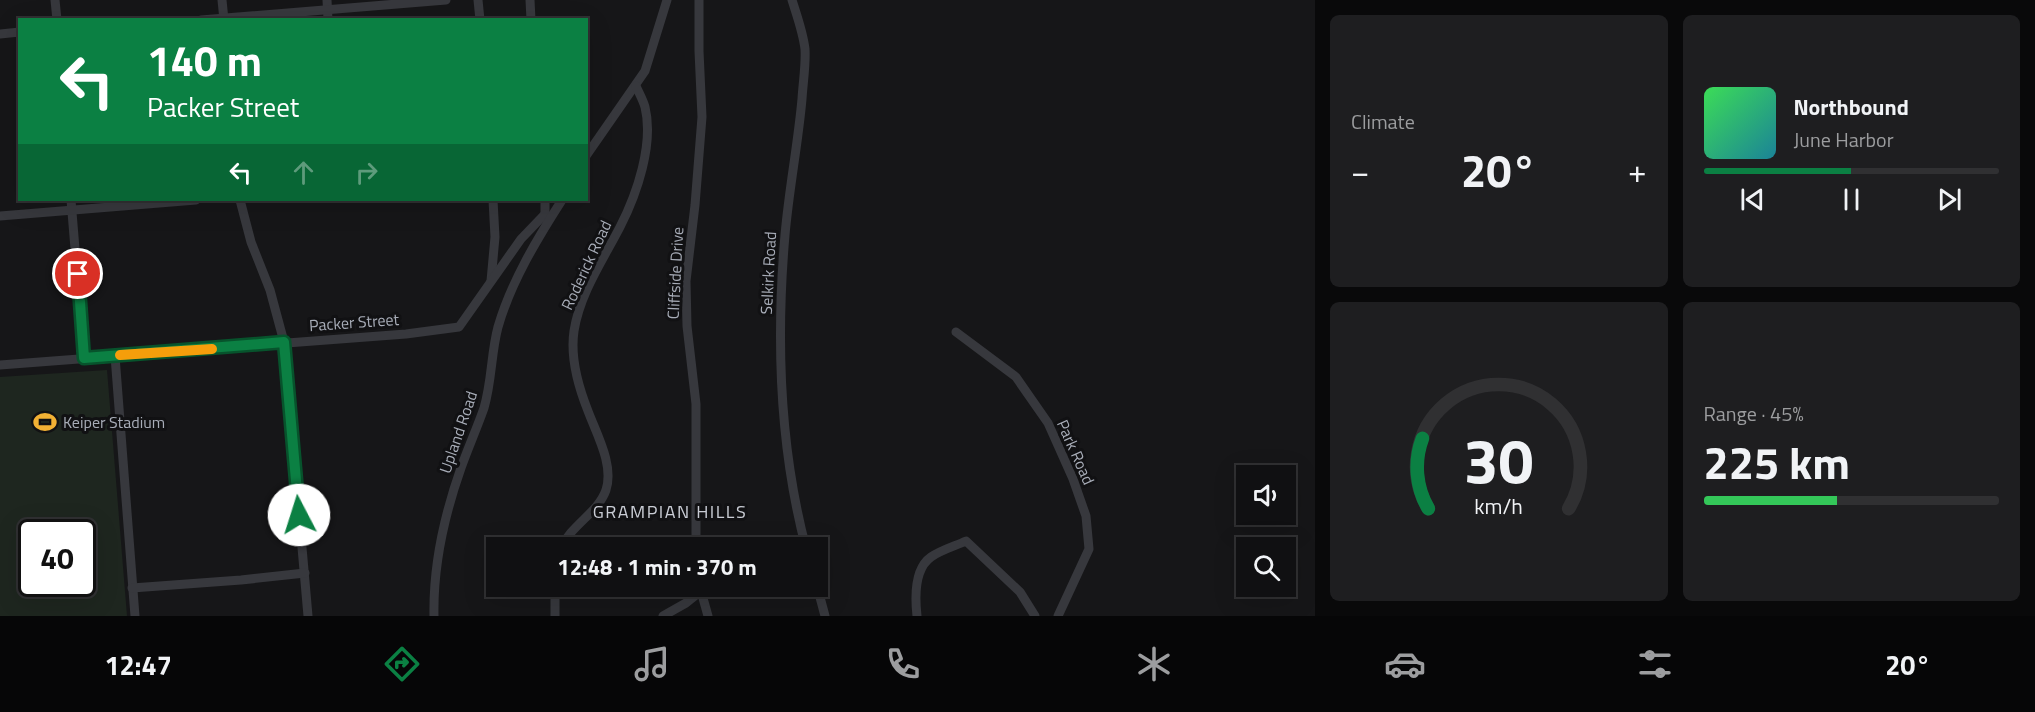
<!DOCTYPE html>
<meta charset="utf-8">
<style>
body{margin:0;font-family:"Titillium Web",sans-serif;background:#1e1e20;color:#f1f3f6;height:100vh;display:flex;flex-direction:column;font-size:22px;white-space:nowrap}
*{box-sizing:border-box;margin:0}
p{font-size:20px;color:#9c9d9f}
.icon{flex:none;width:33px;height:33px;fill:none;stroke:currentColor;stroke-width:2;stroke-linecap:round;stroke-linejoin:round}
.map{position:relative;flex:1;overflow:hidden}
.side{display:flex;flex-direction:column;gap:15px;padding:15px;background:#09090a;width:720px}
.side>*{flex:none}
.top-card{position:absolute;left:18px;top:18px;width:570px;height:183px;border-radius:0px;box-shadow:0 6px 24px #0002,0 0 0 2px #303032;background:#0b8043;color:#fff;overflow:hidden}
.tools{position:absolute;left:1236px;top:465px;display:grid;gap:12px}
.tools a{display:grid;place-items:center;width:60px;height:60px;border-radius:0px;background:#101012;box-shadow:0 6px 24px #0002,0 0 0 2px #303032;font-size:30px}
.speed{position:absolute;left:18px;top:519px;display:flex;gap:12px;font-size:30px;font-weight:700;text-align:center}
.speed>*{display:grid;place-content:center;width:78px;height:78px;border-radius:50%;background:#101012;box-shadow:0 6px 24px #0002,0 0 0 2px #303032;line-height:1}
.speed .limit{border:3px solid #111;border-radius:9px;background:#fff;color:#111}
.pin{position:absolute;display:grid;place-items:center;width:51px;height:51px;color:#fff;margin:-26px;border:3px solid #fff;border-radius:50%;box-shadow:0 2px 6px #0007}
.me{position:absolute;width:66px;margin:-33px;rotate:355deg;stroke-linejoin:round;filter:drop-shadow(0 0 4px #0008)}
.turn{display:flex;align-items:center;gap:21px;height:126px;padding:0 30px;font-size:27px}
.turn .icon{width:78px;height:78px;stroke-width:2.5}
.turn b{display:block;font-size:42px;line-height:51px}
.lanes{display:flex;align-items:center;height:57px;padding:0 30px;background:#0003;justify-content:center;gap:30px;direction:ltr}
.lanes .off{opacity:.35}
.big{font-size:45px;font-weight:700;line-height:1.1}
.side .tile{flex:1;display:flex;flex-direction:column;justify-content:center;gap:9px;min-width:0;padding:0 21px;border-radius:9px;background:#1e1e20}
.side .dial{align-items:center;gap:0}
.dial svg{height:156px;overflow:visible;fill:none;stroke:#303032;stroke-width:7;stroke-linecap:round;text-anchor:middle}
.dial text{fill:#f1f3f6;stroke:none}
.song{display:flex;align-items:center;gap:18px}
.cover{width:72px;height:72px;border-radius:9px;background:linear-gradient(135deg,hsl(130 70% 55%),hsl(190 70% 35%))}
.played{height:6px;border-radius:3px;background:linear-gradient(90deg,#0b8043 50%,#303032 50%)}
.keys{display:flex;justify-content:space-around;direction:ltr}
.heat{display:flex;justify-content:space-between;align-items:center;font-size:33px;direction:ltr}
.charge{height:9px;border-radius:4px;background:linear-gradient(90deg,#34c759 45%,#303032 0)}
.side .tiles{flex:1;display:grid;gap:15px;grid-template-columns:repeat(2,1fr)}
.trip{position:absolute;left:486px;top:537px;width:342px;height:60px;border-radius:0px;background:#101012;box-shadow:0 6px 24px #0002,0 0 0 2px #303032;font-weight:700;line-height:60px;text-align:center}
.dock{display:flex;height:96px;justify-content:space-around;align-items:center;background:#060607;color:#9c9d9f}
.dock .icon{width:42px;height:42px}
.dock .selected{color:#0b8043}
.dock b{font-size:27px;color:#f1f3f6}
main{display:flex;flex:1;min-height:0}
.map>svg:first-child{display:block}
</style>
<main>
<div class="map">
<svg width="1315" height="616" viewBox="0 0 1315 616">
<rect width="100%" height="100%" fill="#161618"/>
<path fill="#1e261f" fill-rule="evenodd" d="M107,370L127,616H0V377ZM82,532V584H32V532Z"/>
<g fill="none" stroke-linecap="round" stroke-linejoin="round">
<g stroke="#37383d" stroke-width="9">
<path d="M55,0L57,20"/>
<path d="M222,0L224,20"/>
<path d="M327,0L328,20"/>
<path d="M478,0L480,20"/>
<path d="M530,0L531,20"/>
<path d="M792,0C797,16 803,32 805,49C806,65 803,82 802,99C798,144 789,189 785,235C776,339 779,446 806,548"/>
<path d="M201,20L446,0"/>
<path d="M0,34L20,32"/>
<path d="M586,156L645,71L667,0"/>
<path d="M71,200L84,358"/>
<path d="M240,200L251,242L270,290L284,342L308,616"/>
<path d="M545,200V218"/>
<path d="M0,216L196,200"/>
<path d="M491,281L495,237L493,200"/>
<path d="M956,332L1016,377L1048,423L1073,479L1086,516L1089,549L1058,616"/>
<path d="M115,356L135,616"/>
<path d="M0,365L406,334L459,327L521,239L545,214"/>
<path d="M561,548C571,525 598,513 606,490C614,465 597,435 588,411C578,386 570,358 574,331C580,293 603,260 620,227C637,194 654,144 645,107C643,100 639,93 636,86"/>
<path d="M696,548V404L687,326L686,281L695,205L702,117L699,51V0"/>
<path d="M555,586V616"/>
<path d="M817,586L825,616"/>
<path d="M132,588L241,580L305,573"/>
<path d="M701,591L708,616"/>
<path d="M434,616C433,565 444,516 461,468C468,448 477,428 484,408C492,381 491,353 498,327C511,282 537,239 562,200"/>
<path d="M663,616L686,603L701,591L700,586"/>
<path d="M917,616C915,598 914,569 931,557C941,550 955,546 966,541L1020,592L1035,616"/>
</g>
</g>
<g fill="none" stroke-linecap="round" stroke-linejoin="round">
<g stroke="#07532c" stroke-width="15">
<path id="route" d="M78,274L84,358L284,342L299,515"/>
</g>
<use href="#route" stroke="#0b8043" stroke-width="10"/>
<path stroke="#f59e0b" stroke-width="10" d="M120,355L212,349"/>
</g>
<defs>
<g id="stadium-bare" transform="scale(1.8)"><path d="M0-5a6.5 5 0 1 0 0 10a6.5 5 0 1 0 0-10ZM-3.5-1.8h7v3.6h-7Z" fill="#f2b134" stroke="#111113" stroke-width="2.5" paint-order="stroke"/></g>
</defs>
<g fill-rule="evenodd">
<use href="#stadium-bare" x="45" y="422"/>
</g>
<g text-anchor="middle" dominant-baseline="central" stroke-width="6" stroke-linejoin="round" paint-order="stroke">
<g font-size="16" fill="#a8adb8" stroke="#111113">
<text transform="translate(586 265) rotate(-65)">Roderick Road</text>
<text transform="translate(675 273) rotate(-87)">Cliffside Drive</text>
<text transform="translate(768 273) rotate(-87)">Selkirk Road</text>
<text transform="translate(354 322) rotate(-4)">Packer Street</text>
<text transform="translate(458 432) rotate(-71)">Upland Road</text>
<text transform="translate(1076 452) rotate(66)">Park Road</text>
</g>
<g font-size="16" fill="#a8adb8" stroke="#111113" text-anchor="start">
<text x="63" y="422">Keiper Stadium</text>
</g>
<g font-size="18" letter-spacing="1.5" fill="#c9ccd4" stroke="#111113">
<text x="670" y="511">GRAMPIAN HILLS</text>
</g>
</g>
</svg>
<div class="tools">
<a><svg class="icon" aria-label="sound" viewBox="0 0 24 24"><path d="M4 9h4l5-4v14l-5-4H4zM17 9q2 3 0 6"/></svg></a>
<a><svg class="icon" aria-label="search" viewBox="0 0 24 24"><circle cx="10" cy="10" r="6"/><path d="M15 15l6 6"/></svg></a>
</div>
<div class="speed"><div class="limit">40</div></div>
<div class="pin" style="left:78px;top:274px;background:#d93025"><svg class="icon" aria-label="arrive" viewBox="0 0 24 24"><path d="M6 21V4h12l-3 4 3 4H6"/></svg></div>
<svg class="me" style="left:299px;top:515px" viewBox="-20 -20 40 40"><circle r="19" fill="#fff"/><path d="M0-13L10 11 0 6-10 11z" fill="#0b8043"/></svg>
<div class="trip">12:48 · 1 min · 370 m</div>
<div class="top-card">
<div class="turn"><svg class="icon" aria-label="left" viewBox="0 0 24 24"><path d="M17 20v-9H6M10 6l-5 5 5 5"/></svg><div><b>140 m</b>Packer Street</div></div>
<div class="lanes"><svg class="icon" aria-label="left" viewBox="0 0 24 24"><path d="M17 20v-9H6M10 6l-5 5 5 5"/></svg><svg class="icon off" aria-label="ahead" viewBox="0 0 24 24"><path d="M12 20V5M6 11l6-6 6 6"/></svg><svg class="icon off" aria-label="right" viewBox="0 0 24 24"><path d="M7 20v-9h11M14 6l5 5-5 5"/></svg></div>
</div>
</div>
<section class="side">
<div class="tiles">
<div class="tile"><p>Climate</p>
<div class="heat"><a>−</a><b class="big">20°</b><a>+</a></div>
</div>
<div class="tile">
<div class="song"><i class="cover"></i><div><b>Northbound</b><p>June Harbor</p></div></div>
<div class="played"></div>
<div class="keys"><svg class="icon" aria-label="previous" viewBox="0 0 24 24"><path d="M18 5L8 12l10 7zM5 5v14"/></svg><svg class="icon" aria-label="pause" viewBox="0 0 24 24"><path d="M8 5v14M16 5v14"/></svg><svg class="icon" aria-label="next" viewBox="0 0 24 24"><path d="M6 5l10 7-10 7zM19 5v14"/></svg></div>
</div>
<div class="tile dial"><svg viewBox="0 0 100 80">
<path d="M14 69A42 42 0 1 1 86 69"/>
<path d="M14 69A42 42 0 0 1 11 33" stroke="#0b8043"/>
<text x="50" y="56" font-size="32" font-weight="700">30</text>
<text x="50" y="72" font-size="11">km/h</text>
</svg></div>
<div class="tile"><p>Range · 45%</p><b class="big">225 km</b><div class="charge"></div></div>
</div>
</section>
</main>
<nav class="dock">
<b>12:47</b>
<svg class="icon selected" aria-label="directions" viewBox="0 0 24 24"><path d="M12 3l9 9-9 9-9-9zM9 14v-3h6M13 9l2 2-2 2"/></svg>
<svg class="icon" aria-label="music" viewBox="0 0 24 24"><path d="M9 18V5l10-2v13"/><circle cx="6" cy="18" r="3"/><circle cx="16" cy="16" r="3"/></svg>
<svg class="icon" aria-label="phone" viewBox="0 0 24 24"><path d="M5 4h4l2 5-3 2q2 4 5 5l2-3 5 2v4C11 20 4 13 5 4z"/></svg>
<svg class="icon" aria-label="climate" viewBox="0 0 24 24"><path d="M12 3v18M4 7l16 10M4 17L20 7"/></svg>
<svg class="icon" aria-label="car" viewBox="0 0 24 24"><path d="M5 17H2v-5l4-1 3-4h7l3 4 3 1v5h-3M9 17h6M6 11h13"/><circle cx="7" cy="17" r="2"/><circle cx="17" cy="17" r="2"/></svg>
<svg class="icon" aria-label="filters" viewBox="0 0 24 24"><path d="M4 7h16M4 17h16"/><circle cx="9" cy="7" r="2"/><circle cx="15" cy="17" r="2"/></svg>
<b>20°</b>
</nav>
